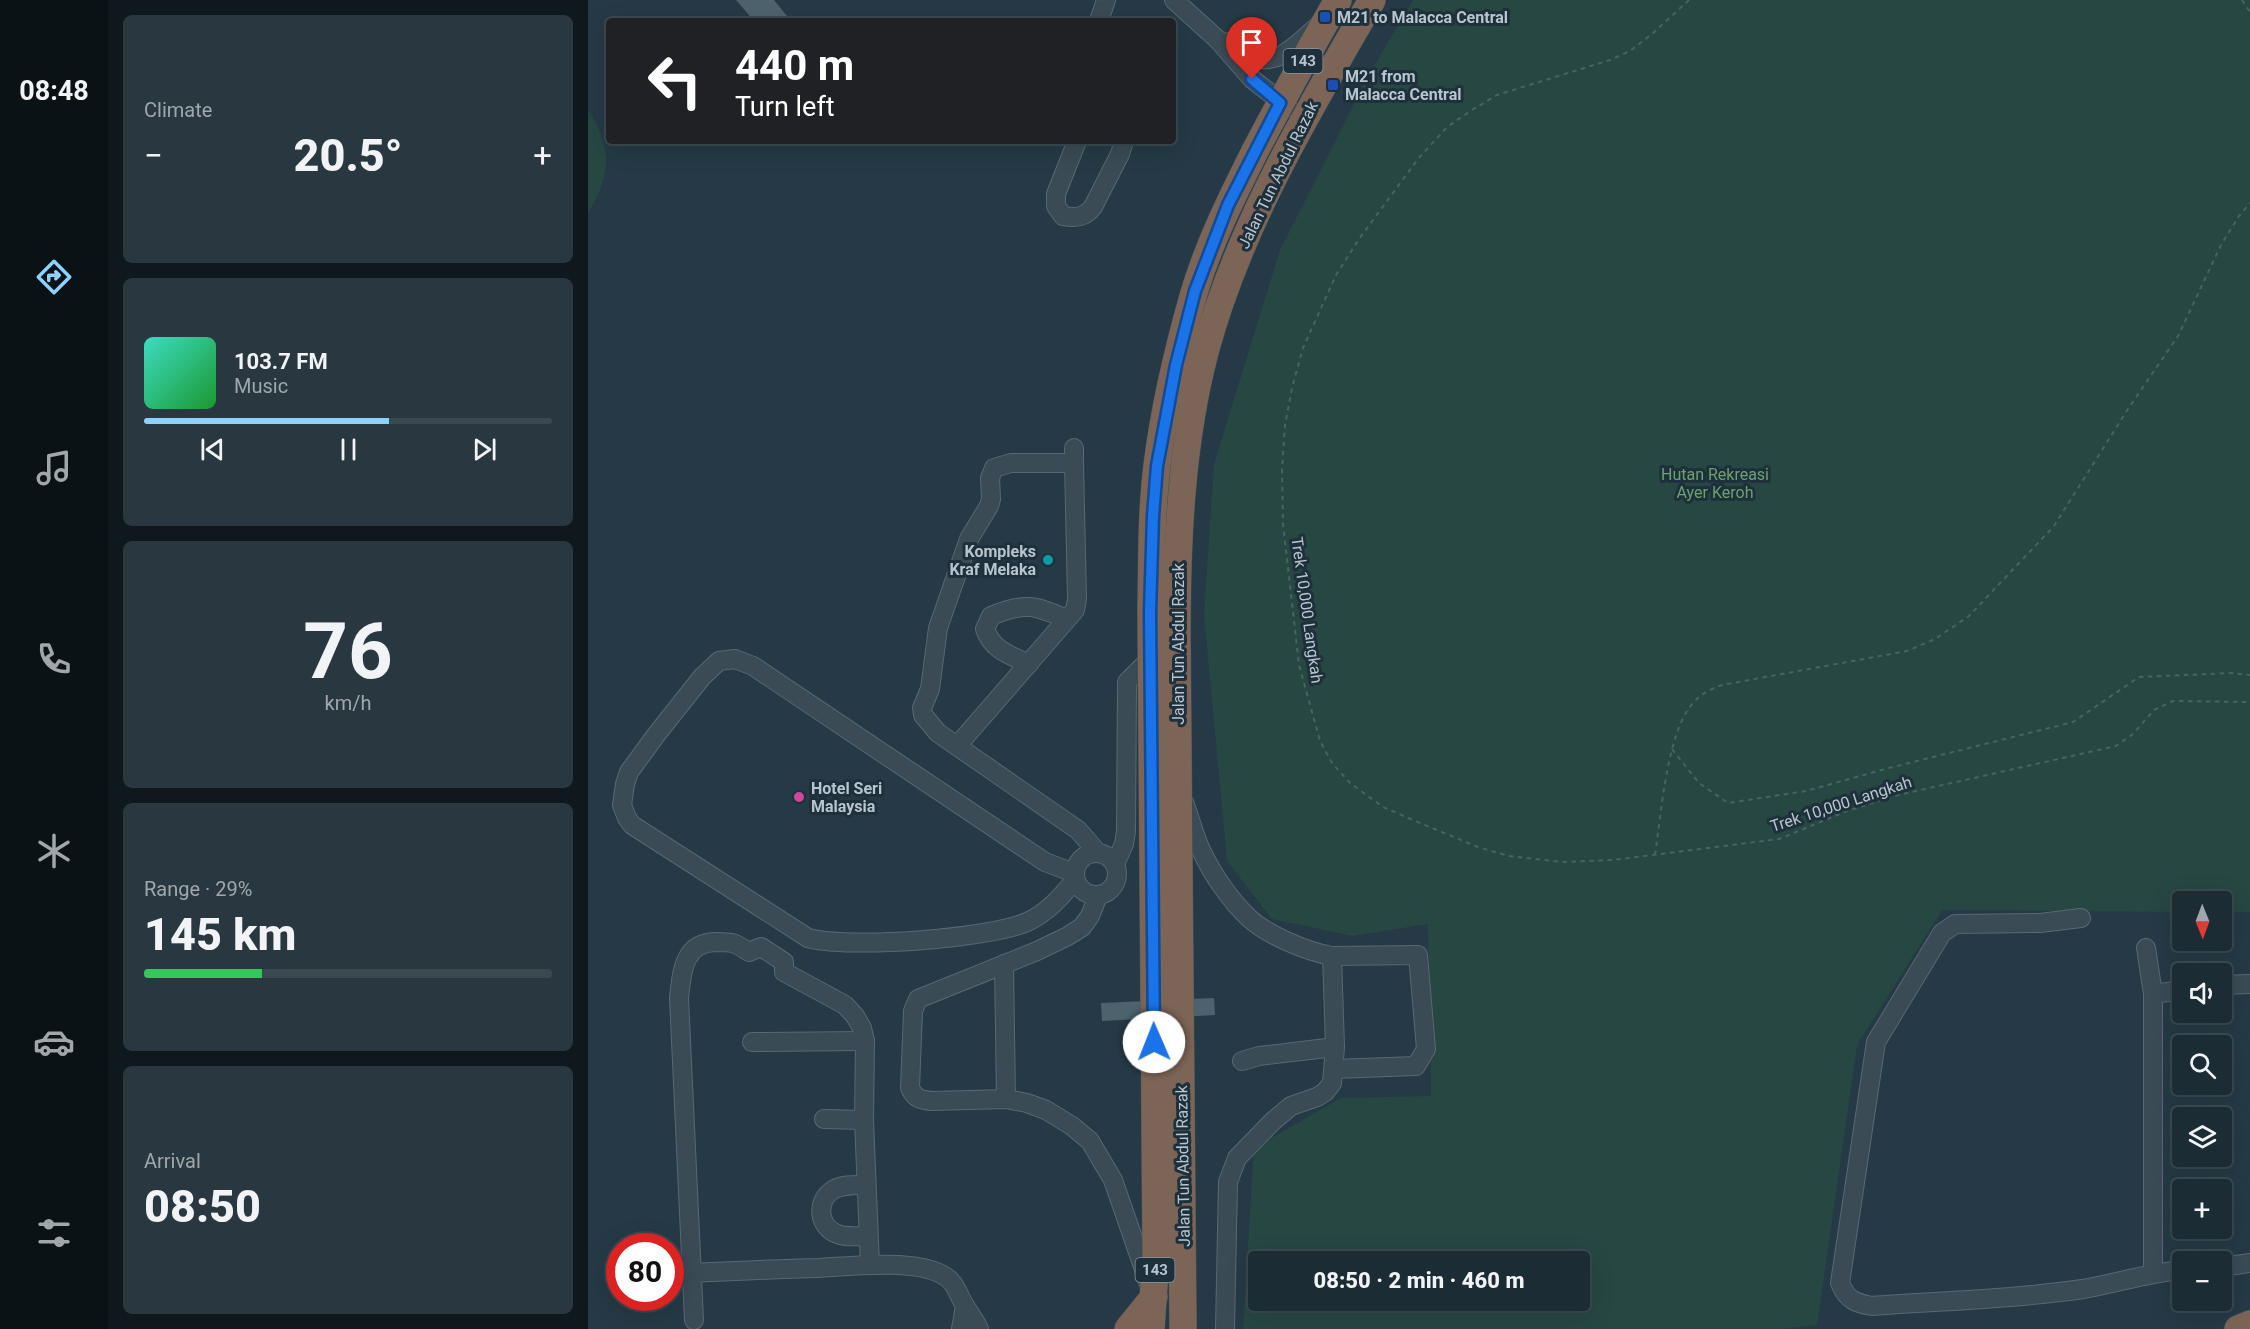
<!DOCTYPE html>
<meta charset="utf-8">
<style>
body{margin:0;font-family:Roboto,sans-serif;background:#293840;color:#f1f3f6;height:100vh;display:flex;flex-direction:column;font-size:22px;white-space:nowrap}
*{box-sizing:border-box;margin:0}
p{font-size:20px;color:#a0a7ac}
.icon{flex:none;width:33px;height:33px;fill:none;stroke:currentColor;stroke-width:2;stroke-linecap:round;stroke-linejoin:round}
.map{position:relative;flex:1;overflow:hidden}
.panel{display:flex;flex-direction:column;gap:15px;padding:15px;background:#0f181d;width:480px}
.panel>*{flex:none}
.guide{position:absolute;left:18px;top:18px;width:570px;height:126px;border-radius:6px;box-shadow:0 6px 24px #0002,0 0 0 2px #3a484f;background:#202124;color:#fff;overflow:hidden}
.needle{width:39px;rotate:179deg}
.tools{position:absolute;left:1584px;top:891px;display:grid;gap:12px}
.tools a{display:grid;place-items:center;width:60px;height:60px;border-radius:6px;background:#1c2c34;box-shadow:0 6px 24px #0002,0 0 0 2px #3a484f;font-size:30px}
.speed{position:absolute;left:18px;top:1233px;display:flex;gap:12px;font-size:30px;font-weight:700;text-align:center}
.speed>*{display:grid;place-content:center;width:78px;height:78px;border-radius:50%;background:#1c2c34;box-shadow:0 6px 24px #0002,0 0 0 2px #3a484f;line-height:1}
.speed .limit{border:9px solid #d22;background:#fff;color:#111}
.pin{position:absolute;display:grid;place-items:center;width:51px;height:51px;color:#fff;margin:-62px -26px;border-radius:50% 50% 50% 0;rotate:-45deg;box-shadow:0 0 6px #0007}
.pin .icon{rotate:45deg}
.me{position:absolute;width:66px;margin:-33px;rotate:359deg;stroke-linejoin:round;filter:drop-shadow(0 0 4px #0008)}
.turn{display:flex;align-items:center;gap:21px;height:126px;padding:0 30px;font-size:27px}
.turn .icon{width:78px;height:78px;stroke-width:2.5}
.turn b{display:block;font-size:42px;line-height:51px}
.big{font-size:45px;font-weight:800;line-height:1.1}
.panel .widget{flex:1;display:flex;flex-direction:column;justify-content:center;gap:9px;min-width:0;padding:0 21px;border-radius:9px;background:#293840}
.panel .dial{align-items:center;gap:0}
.dial b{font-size:78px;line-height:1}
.song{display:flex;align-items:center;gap:18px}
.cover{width:72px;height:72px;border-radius:9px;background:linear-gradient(135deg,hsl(170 70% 55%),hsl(130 70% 35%))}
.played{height:6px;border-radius:3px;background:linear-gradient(90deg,#8cd2ff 60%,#3a484f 60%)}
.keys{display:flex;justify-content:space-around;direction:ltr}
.heat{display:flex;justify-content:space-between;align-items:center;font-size:33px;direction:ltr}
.charge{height:9px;border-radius:4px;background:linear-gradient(90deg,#34c759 29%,#3a484f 0)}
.trip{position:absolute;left:660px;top:1251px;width:342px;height:60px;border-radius:6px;background:#1c2c34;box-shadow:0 6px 24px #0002,0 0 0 2px #3a484f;font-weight:800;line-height:60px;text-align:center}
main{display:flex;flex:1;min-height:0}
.dock{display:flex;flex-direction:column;width:108px;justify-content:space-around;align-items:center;background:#0b1215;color:#a0a7ac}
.dock .icon{width:42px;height:42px}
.dock .active{color:#8cd2ff}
.dock b{font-size:27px;color:#f1f3f6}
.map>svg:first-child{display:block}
</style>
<main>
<nav class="dock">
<b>08:48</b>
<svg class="icon active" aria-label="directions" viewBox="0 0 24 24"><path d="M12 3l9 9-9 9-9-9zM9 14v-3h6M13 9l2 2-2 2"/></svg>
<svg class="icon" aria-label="music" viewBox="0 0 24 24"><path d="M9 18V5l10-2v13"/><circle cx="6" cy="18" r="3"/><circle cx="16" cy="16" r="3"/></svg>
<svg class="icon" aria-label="phone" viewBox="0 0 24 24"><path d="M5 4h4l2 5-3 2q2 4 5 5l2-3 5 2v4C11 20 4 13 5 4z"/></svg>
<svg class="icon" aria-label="climate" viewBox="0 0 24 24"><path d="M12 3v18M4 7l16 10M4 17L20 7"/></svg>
<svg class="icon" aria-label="car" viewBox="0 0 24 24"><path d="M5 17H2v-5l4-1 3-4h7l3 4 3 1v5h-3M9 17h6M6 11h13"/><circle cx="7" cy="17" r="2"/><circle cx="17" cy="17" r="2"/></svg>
<svg class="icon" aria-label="filters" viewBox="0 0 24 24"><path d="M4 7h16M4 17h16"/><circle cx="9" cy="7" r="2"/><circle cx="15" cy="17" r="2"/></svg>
</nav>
<section class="panel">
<div class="widget"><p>Climate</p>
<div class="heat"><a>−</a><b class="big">20.5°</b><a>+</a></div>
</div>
<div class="widget">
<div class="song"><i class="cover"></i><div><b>103.7 FM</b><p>Music</p></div></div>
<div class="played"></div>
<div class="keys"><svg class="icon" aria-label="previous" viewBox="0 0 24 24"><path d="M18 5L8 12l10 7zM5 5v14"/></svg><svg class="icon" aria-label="pause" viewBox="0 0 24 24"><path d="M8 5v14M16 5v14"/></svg><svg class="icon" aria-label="next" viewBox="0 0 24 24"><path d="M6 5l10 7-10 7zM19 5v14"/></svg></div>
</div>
<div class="widget dial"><b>76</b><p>km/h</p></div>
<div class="widget"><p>Range · 29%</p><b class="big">145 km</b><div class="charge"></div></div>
<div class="widget"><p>Arrival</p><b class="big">08:50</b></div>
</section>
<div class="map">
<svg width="1662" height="1329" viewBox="0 0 1662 1329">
<rect width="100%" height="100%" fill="#253a46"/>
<g fill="#274743" fill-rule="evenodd">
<path d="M825,0H1662V912H1634V902H1594V912L1354,910L1269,1045L1229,1325L1194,1329H655L666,1148L753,1098L843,1096L840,924L765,936L684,919L639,861L616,614L626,464L692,250L782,73ZM670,1262H992V1300H670Z"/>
<path d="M0,110C25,148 23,175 0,213Z"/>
</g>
<g fill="#4c636e">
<path d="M148,0H186L203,21H166Z"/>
<path d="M626,998L627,1015L514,1021L513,1003Z"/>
</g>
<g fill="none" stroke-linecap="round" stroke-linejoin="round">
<g stroke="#596872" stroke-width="20">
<g id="minor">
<path d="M586,0L629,39L664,79L700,107"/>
<path d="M511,21L518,0"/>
<path d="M640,42C648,46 655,53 664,57C691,67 709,43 729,27"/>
<path d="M489,141L468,194V206L475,216C488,218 496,218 505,207L532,154L536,141"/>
<path d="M486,448V463H423L406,468L402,478L403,499L401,506L381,539L350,628L342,689L334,708L335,715L350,733L490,830L510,853"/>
<path d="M441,664C422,655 404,650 397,629L403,616C437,602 446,605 479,619"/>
<path d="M369,746L487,610L489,599L486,463"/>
<path d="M596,802C602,818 606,835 613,850C624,874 642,900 661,918C679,935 720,952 744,956L747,1047L744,1083L737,1092L729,1097L703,1106L685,1121L649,1158L640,1182L637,1329"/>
<circle cx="508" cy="874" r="21"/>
<path d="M527,864L536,844L538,831L539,682L563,658"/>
<path d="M486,873L457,862L165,666L147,659L131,661L114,677L68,735L41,772L37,784L34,805L39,818L44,825L220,938C261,949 400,939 439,922C459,913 473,897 487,880"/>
<path d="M510,896L502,916L494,927L480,936L449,951L330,999L325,1011L322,1088C327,1099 333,1100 344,1101L418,1099L439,1103L458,1110L484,1126L502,1141L525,1180L561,1284"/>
<path d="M1493,918L1452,923L1367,924L1354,933L1288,1042L1252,1283C1259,1300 1267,1303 1284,1306C1354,1301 1426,1299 1495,1289C1530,1283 1559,1273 1594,1270"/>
<path d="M1558,948L1565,994V1272"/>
<path d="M744,956L830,955L838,1049L828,1066L746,1069"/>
<path d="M416,964L418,1099"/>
<path d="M1634,985L1662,984"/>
<path d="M1565,994L1594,990"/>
<path d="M164,1042L277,1041"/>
<path d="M654,1061L671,1056L747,1047"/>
<path d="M236,1119L276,1120"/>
<path d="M278,1185C267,1185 255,1184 245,1190C229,1200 229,1224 247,1233C257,1238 270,1236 280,1236"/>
<path d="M1634,1267L1662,1263"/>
<path d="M103,1273C145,1271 188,1269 231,1268C263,1266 325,1259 353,1274C368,1281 369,1293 377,1306C382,1314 387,1320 391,1329"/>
<path d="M106,1320L91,998C94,972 95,943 127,942C145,942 146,942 161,952L173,947L196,962V972L257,1005L267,1016L274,1028L277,1041L276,1120L282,1265"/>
<path d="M373,1329L377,1306"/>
</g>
</g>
<g stroke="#445560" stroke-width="28">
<g id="highway">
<path d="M540,1329L566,1297"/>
<path d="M563,1329L568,1256L563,611C564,562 563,514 569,466C576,408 590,349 606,293C621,243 644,197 667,151C694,100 721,50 750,0"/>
<path d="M595,1329L589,636C589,540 593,444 617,352C651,225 720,112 784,0"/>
<path d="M1650,1329L1662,1324"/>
</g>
</g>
<g stroke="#486461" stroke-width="2" stroke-dasharray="4.5 4.5" stroke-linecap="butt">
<path d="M1101,0L1064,34L1042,51L1022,60L909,95L884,110L859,127L830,159L771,239L748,275L715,348L704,388L697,425L694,470L695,524L711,665L732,741L744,763L762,783L795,807L832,823L890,847L921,856L975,862L1025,860L1191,839L1259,811L1306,796L1528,746L1545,734L1566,710L1585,701L1662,702"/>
<path d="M1654,0L1662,12"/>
<path d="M1084,749L1111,783L1140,803L1218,791L1301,768L1485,722L1551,677L1643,673L1662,675"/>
<path d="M1067,855C1073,816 1079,729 1106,702C1114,693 1123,689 1134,685L1319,651L1347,639L1381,616L1466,526L1540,409L1590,336L1633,245L1651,216L1662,203"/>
</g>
<use href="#minor" stroke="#3a4b55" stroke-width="18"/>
<use href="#highway" stroke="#7c6556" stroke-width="27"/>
</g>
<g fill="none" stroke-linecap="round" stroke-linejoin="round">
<g stroke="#114b97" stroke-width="15">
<path id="route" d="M566,1042L562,611L565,516L569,466L588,365L607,291L640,205L692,103L664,79"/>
</g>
<use href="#route" stroke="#1a73e8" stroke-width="10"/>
</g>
<g fill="#1a4fb4" stroke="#1e303b" stroke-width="2">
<rect x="731" y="11" width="12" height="12" rx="3"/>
<rect x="739" y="79" width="12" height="12" rx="3"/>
</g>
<circle fill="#0f9aa8" stroke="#1e303b" stroke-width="2" cx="460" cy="560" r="6"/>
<circle fill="#d1479c" stroke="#1e303b" stroke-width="2" cx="211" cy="797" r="6"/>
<g text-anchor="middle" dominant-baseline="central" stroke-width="6" stroke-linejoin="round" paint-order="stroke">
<g fill="#1e303b" stroke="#8a98a2" stroke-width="1.5">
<rect x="695.5" y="49" width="39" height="24" rx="4.5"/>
<rect x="547.5" y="1258" width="39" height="24" rx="4.5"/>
</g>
<g font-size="15" font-weight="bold" fill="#b8c5ce">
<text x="715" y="61">143</text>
<text x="567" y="1270">143</text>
</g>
<g font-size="16" font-weight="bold" fill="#b8c5ce" stroke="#1e303b" text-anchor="start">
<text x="749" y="17">M21 to Malacca Central</text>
<text x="757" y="76">M21 from<tspan x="757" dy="18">Malacca Central</tspan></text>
<text x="448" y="551" text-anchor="end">Kompleks<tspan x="448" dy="18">Kraf Melaka</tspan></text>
<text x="223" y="788">Hotel Seri<tspan x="223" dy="18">Malaysia</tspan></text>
</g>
<g font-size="16" fill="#b8c5ce" stroke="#1e303b">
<text transform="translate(690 175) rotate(-64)">Jalan Tun Abdul Razak</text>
<text transform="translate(719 610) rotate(82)">Trek 10,000 Langkah</text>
<text transform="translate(590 644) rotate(-90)">Jalan Tun Abdul Razak</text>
<text transform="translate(1253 804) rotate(-18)">Trek 10,000 Langkah</text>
<text transform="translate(595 1166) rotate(-91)">Jalan Tun Abdul Razak</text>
</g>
<g font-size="16" fill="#6da16d" stroke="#1e303b">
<text x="1127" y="474">Hutan Rekreasi<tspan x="1127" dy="18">Ayer Keroh</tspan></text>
</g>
</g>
</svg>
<div class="tools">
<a><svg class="needle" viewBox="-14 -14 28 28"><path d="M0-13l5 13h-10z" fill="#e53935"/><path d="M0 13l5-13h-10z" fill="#a0a7ac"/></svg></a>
<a><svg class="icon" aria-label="sound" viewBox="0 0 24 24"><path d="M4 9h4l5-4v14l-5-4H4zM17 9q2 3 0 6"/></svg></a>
<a><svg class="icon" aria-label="search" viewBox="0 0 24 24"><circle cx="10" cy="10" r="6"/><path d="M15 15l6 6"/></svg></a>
<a><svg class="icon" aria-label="layers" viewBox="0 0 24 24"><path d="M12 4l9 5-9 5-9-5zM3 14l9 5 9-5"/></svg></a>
<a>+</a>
<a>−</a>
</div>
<div class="speed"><div class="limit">80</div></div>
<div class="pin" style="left:664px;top:79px;background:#d93025"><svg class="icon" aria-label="arrive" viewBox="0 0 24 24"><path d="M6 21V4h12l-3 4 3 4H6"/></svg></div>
<svg class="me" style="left:566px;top:1042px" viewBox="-20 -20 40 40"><circle r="19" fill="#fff"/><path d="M0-13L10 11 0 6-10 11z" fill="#1a73e8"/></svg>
<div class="trip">08:50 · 2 min · 460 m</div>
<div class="guide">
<div class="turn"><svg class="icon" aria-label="left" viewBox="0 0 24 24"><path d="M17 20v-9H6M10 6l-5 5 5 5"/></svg><div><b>440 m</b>Turn left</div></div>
</div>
</div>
</main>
